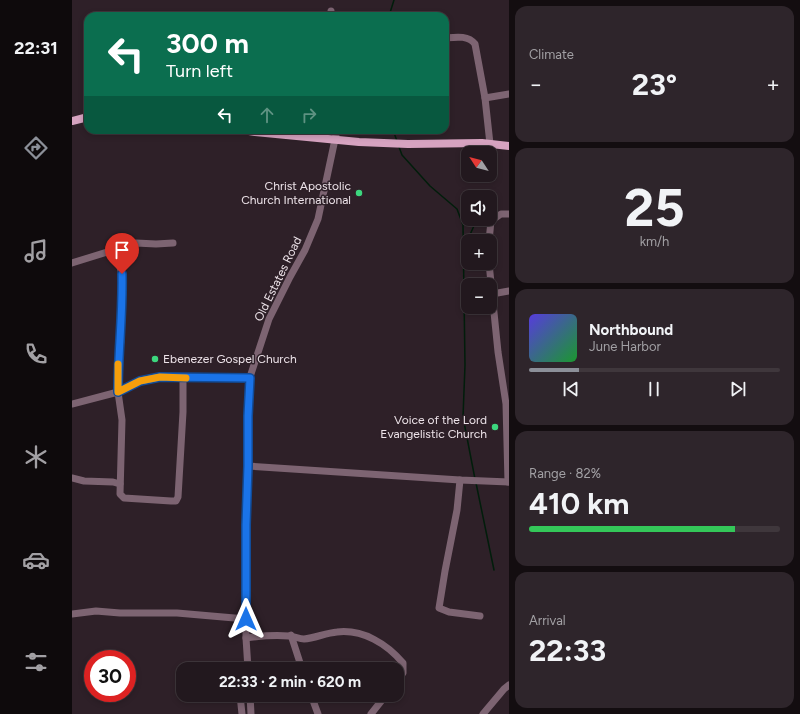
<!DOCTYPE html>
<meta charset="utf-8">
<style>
body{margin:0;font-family:Figtree,sans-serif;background:#2e252b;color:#f1f3f6;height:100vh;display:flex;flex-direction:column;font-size:15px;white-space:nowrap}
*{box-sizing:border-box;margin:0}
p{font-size:13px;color:#a2a0a4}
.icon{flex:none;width:22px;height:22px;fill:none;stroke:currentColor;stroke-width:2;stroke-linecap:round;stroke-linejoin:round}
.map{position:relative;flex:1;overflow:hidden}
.side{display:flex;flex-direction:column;gap:6px;padding:6px;background:#130d10;width:291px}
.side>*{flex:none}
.guide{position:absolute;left:12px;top:12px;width:365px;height:122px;border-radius:12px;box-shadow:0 2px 6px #0003,0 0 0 1px #3f373c;background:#0b6e4f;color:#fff;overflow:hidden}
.needle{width:26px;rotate:306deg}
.buttons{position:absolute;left:389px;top:146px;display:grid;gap:8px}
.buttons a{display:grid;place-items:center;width:36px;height:36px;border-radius:8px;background:#22181e;box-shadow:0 2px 6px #0003,0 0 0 1px #3f373c;font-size:20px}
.speed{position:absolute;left:12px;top:650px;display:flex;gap:8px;font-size:20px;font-weight:700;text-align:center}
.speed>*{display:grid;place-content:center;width:52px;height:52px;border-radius:50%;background:#22181e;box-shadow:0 2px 6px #0003,0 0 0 1px #3f373c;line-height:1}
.speed .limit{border:6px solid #d22;background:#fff;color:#111}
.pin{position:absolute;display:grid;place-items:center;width:34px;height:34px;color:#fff;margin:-41px -17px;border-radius:50% 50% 50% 0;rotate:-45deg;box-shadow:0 0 4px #0007}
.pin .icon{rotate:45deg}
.me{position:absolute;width:44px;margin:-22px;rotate:0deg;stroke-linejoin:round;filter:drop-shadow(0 0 3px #0008)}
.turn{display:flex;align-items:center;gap:14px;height:84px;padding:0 16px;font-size:18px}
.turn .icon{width:52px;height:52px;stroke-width:2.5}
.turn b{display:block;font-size:28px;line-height:34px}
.lanes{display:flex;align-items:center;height:38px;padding:0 16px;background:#0003;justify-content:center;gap:20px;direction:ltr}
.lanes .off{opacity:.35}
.big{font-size:30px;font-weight:700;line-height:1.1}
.side .widget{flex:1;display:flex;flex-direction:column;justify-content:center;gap:6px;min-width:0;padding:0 14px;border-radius:12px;background:#2e252b}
.side .dial{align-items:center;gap:0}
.dial b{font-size:52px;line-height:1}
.song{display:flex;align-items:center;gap:12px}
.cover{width:48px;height:48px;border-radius:6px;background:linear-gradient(135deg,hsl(250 70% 55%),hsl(130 70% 35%))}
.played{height:4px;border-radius:2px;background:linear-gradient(90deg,#8c9099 20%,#3f373c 20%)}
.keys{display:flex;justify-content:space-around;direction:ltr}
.heat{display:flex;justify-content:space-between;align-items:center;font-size:22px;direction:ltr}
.charge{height:6px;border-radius:3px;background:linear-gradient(90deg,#34c759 82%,#3f373c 0)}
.trip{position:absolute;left:104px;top:662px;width:228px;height:40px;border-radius:12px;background:#22181e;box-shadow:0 2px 6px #0003,0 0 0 1px #3f373c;font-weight:700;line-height:40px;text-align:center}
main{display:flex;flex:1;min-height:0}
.dock{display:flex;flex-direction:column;width:72px;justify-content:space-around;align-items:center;background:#0e0a0c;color:#a2a0a4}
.dock .icon{width:28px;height:28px}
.dock .selected{color:#8c9099}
.dock b{font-size:18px;color:#f1f3f6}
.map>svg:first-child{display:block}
</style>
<main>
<nav class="dock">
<b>22:31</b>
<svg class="icon selected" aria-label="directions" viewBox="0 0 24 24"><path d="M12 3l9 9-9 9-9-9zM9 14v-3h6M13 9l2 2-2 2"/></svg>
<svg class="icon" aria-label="music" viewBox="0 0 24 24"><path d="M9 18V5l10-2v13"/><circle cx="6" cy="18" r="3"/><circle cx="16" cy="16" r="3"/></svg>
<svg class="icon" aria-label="phone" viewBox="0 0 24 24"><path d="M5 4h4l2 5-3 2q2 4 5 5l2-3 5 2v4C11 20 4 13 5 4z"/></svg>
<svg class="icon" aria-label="climate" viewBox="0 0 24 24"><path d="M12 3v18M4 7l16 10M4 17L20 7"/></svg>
<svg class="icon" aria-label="car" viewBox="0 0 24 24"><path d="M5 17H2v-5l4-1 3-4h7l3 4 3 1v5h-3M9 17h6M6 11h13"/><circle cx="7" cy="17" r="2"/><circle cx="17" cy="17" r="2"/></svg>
<svg class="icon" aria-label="filters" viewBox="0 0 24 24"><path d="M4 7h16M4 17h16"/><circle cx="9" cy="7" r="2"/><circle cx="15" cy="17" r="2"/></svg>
</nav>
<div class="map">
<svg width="437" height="714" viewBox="0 0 437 714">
<rect width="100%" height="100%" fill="#2e2028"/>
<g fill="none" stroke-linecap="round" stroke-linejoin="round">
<g stroke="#011d0b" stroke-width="1.5">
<path d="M317,16L322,0"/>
<path d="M321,130L325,141"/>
<path d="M327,147L330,155L358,186L385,209L391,225L393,365L391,417L403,479"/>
<path d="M418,199L419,198"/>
<path d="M393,246L405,219"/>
<path d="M404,483L422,570"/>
</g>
<g stroke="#7d6472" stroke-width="7">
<path d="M259,11V16"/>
<path d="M373,38C384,37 396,35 403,44L413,98L418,144"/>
<path d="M413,98L437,94"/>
<path d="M417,241L419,221L429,214H437"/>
<path d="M43,250L50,274L49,341L46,362V392L50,420L48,494L52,498L99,501H104L106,497L111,412V378"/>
<path d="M0,263L64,243L84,244L101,243"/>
<path d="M417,263L426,352L434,404L436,482"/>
<path d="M420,294L437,291"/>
<path d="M0,404L46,392L68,381L88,377H178"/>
<path d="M176,466L388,480L437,482"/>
<path d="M0,478L12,481L41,482L48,484"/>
<path d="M388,480L385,510L373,571L367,608L377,612L408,616"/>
<path d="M0,614L24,611L48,613H105L174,619"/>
<path d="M219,635L230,669"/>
<path d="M174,638C188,636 203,635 217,636C222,636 227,639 232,639C243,638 254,633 265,632C291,629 315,644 331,663V673L325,681"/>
<path d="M176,669L174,638V525L176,466V416L178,377L197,319L218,277L233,250L246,219L265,130"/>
<path d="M168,695L170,714"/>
<path d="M178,695L179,714"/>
<path d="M239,695L246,714"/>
<path d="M299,714L314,695"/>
<path d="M411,714L432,689L437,685"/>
</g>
<g stroke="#d6a3c0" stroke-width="8">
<path d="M0,121L16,117"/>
<path d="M171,130L183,132L287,142L336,144L410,143L437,146"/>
</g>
</g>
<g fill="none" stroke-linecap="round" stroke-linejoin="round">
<g stroke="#114b97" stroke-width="10">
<path id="route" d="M50,274C51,313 46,353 46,392L68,381L88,377L178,378L176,416V466L174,525V619"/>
</g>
<use href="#route" stroke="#1a73e8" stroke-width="7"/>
<path stroke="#f59e0b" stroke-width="7" d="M46,364V392L68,381L88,377L114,378"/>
</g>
<g fill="#3cd77e" stroke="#2e2028" stroke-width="1.5">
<circle cx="287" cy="193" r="4"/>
<circle cx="83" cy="359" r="4"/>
<circle cx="423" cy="427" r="4"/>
</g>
<g text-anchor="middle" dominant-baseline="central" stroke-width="3" stroke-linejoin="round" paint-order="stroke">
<g font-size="12" fill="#ede3e9" stroke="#2e2028" text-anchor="end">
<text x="279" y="186">Christ Apostolic<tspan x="279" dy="14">Church International</tspan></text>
<text x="91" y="359" text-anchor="start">Ebenezer Gospel Church</text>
<text x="415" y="420">Voice of the Lord<tspan x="415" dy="14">Evangelistic Church</tspan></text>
</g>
<g font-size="12" fill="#ede3e9" stroke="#2e2028">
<text transform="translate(206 279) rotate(-64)">Old Estates Road</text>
</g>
</g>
</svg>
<div class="buttons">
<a><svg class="needle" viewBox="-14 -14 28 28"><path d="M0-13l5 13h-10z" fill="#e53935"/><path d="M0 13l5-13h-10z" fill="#a2a0a4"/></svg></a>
<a><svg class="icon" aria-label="sound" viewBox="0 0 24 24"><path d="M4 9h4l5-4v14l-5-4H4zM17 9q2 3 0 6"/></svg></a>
<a>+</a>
<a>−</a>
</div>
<div class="speed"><div class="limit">30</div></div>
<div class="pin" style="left:50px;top:274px;background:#d93025"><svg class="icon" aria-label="arrive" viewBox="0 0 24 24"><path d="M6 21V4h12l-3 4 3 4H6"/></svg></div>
<svg class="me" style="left:174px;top:619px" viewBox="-20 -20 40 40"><path d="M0-17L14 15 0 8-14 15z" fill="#1a73e8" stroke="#fff" stroke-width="4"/></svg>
<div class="trip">22:33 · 2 min · 620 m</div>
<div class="guide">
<div class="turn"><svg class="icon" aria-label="left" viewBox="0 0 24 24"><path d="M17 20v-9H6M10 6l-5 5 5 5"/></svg><div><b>300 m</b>Turn left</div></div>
<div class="lanes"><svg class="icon" aria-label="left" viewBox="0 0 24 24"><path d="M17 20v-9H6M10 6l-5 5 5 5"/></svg><svg class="icon off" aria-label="ahead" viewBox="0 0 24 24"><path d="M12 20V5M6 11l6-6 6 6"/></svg><svg class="icon off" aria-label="right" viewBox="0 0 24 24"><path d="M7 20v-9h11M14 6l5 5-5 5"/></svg></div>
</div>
</div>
<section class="side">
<div class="widget"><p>Climate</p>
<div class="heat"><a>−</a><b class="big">23°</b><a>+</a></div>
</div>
<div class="widget dial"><b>25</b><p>km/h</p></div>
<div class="widget">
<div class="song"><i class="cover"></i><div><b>Northbound</b><p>June Harbor</p></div></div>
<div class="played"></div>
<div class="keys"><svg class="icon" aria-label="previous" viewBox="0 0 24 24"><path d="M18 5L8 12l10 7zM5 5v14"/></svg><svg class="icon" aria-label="pause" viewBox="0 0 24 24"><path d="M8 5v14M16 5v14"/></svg><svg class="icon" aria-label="next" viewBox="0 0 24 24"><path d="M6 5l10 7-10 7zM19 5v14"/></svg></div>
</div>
<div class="widget"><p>Range · 82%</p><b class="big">410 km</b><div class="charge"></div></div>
<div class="widget"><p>Arrival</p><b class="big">22:33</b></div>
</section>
</main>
